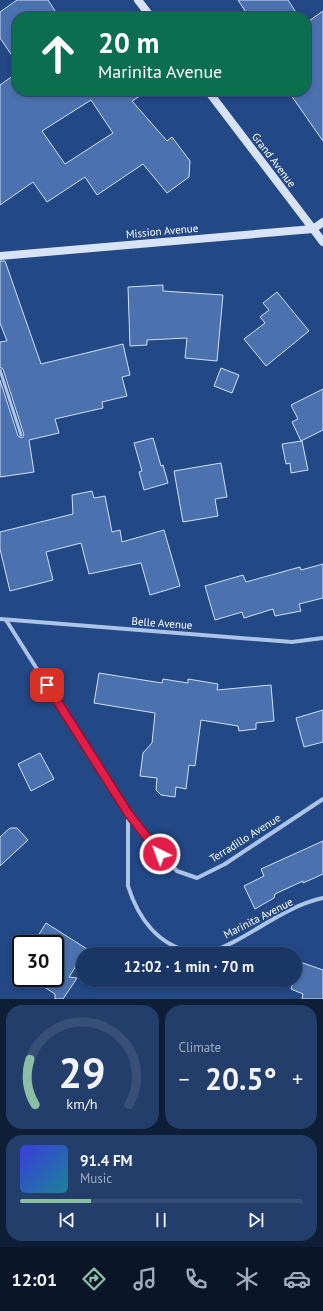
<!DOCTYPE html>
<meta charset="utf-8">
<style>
body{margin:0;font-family:"PT Sans",sans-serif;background:#233e6a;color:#f1f3f6;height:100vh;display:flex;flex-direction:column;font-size:15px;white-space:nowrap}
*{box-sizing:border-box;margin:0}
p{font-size:13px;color:#9fabbf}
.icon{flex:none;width:22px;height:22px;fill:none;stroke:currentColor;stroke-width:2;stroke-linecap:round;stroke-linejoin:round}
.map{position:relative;height:999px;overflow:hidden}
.sheet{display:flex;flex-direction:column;gap:6px;padding:6px;background:#0e1e37;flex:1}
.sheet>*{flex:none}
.hud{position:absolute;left:12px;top:12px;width:299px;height:84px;border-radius:16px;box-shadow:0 2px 6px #0003,0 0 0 1px #385078;background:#0b6e4f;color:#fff;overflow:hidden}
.speed{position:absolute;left:12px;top:935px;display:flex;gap:8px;font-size:20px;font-weight:700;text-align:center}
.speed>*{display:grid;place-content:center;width:52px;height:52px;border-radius:50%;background:#1a3664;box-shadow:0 2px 6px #0003,0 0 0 1px #385078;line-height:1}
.speed .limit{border:2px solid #111;border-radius:6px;background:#fff;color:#111}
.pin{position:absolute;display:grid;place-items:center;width:34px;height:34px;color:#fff;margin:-17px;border-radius:8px;box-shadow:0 2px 6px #0006}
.me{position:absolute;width:44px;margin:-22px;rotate:318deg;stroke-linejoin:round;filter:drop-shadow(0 0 3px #0008)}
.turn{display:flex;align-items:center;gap:14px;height:84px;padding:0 20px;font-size:18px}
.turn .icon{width:52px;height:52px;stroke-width:2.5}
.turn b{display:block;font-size:28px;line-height:34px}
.big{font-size:30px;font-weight:600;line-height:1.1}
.sheet .widget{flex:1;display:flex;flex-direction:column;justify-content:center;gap:6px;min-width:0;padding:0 14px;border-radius:16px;background:#233e6a}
.sheet .dial{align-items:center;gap:0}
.dial svg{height:104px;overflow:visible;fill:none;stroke:#385078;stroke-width:7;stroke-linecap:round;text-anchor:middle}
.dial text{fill:#f1f3f6;stroke:none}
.song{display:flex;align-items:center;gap:12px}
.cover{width:48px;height:48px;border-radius:6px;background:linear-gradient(135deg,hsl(240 70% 55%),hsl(190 70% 35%))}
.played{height:4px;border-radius:2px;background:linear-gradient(90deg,#8abfa5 25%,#385078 25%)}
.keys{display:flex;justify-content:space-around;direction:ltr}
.heat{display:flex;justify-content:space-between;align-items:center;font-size:22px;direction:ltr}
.sheet .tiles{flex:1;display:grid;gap:6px;grid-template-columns:1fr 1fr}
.widget:last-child{grid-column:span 2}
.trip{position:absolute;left:76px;top:947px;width:226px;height:40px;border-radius:20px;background:#1a3664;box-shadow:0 2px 6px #0003,0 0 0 1px #385078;font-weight:600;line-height:40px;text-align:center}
.menu{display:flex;height:64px;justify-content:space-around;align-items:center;background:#0a1628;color:#9fabbf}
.menu .icon{width:28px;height:28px}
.menu .active{color:#8abfa5}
.menu b{font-size:18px;color:#f1f3f6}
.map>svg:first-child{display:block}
</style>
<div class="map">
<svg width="323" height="999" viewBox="0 0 323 999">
<rect width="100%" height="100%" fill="#234886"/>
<g fill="#4b71ae" stroke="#d1e0f7" fill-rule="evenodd">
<path d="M17,0H48L59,17H17V63L0,38V12Z"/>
<path d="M238,0H288L299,17H249Z"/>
<path d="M323,11V141L288,91H306V23Z"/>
<path d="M17,73V91H148L132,101L167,141L172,137L190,161L189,177L167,193L143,164L97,195L85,177L47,202L33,182L0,205V85ZM91,100L113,133L65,164L42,131Z"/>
<path d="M0,261H5L41,364L123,344L130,375L122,377L127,396L102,402L103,408L55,419L59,433L29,440L34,472L0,477V380L18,436L22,438L24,435L3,369L0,367V342L7,341L0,323Z"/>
<path d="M163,285V291L223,295L217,361L185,358L187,338L147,340V345L130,346L128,287Z"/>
<path d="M277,292L309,331L266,366L244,339L265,323L260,317L269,310L263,303Z"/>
<path d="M221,368L239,375L232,393L214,386Z"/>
<path d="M323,389V430L301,441L292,422L298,419L291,405Z"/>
<path d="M153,438L161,466L163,465L168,483L144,490L139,472L142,471L134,443Z"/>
<path d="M302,441L308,470L291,473L290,463L286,464L282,444Z"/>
<path d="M221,463L227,497L215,499L218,516L183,522L174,471Z"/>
<path d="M92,491L94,498L105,496L112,532L120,530L122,542L164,530L180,586L150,595L141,563L89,574L81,543L46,552L53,580L10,591L0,549V532L73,514L72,495Z"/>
<path d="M323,564V598L299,604L301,611L275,616L273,609L244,618L242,612L215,620L205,586L243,575L246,582L300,567L301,570Z"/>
<path d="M99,673L162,683L163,679L188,683V679L218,684L217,690L271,685L274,721L256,723V729L239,731L238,726L201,720L195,766L189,765L186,789L176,787L175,797L161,795L156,790L157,778L140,776L143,753L152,743L155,713L94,703Z"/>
<path d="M323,710V742L304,747L296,718Z"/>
<path d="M40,753L54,779L31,791L18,764Z"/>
<path d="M10,828H17L28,840L0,866V837Z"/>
<path d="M323,841V874L303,883V881L275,894L274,898L255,909L244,886L264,876L261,869Z"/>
<path d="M46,923L87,949L69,977L77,978L63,999H55V994L30,978H55V944H33Z"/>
<path d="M300,962L323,970V999H302L303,994L291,989Z"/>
</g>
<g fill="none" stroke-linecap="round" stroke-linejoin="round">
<path stroke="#adc4e9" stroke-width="3" d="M0,370L21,435"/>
<g stroke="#adc4e9" stroke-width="4">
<path d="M0,619L292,642L323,638"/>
<path d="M6,620L128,813L152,845L177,871L197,878L225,864L323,799"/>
<path d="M128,814V886C138,918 158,946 193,952C197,952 203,954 208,953C248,940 281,907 323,898"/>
</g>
<g stroke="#d8e3f7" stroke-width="8">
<path d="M138,0L151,17"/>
<path d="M208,91L323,242"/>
<path d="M0,256L313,229L323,222"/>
</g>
</g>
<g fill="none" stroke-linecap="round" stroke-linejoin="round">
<g stroke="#92132f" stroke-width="10">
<path id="route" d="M47,685L128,813L160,854"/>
</g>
<use href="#route" stroke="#e11d48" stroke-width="7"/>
</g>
<g text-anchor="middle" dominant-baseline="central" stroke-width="4" stroke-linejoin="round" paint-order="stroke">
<g font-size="11" fill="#fff" stroke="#234886">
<text transform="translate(274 160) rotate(53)">Grand Avenue</text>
<text transform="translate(162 231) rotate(-5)">Mission Avenue</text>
<text transform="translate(162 623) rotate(4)">Belle Avenue</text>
<text transform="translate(245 838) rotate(-32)">Terradillo Avenue</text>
<text transform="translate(258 918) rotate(-27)">Marinita Avenue</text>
</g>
</g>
</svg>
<div class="speed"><div class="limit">30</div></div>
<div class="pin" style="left:47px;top:685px;background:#d93025"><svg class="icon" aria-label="arrive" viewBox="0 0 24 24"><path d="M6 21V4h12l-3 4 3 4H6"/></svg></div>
<svg class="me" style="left:160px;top:854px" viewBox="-20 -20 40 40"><circle r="17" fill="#e11d48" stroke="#fff" stroke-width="3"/><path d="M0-11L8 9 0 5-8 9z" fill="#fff"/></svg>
<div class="trip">12:02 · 1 min · 70 m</div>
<div class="hud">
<div class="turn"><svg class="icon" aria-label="ahead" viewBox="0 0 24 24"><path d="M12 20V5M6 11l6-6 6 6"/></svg><div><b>20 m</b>Marinita Avenue</div></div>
</div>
</div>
<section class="sheet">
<div class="tiles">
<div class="widget dial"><svg viewBox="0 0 100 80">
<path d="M14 69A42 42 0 1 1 86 69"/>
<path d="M14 69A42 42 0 0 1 10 34" stroke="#8abfa5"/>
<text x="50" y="56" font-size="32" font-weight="700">29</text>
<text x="50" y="72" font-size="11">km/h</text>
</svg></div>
<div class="widget"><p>Climate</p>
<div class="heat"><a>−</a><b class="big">20.5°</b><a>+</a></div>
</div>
<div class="widget">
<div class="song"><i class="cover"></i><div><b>91.4 FM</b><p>Music</p></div></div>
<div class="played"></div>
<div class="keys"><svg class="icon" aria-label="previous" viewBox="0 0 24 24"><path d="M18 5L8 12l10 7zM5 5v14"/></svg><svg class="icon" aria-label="pause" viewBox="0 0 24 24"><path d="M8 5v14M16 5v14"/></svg><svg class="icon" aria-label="next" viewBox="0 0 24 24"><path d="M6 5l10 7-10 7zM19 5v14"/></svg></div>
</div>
</div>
</section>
<nav class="menu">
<b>12:01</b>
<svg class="icon active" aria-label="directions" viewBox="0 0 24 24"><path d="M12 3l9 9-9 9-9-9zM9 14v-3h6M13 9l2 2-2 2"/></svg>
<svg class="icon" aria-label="music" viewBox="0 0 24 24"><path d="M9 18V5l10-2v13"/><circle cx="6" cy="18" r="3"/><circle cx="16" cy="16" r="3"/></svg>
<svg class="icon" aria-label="phone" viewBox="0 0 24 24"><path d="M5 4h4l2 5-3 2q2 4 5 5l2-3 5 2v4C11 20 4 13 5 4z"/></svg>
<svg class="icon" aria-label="climate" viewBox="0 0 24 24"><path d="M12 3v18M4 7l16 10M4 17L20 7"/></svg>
<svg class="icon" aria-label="car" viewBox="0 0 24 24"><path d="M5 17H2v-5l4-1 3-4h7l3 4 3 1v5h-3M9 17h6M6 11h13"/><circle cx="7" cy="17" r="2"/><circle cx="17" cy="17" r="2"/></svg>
</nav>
